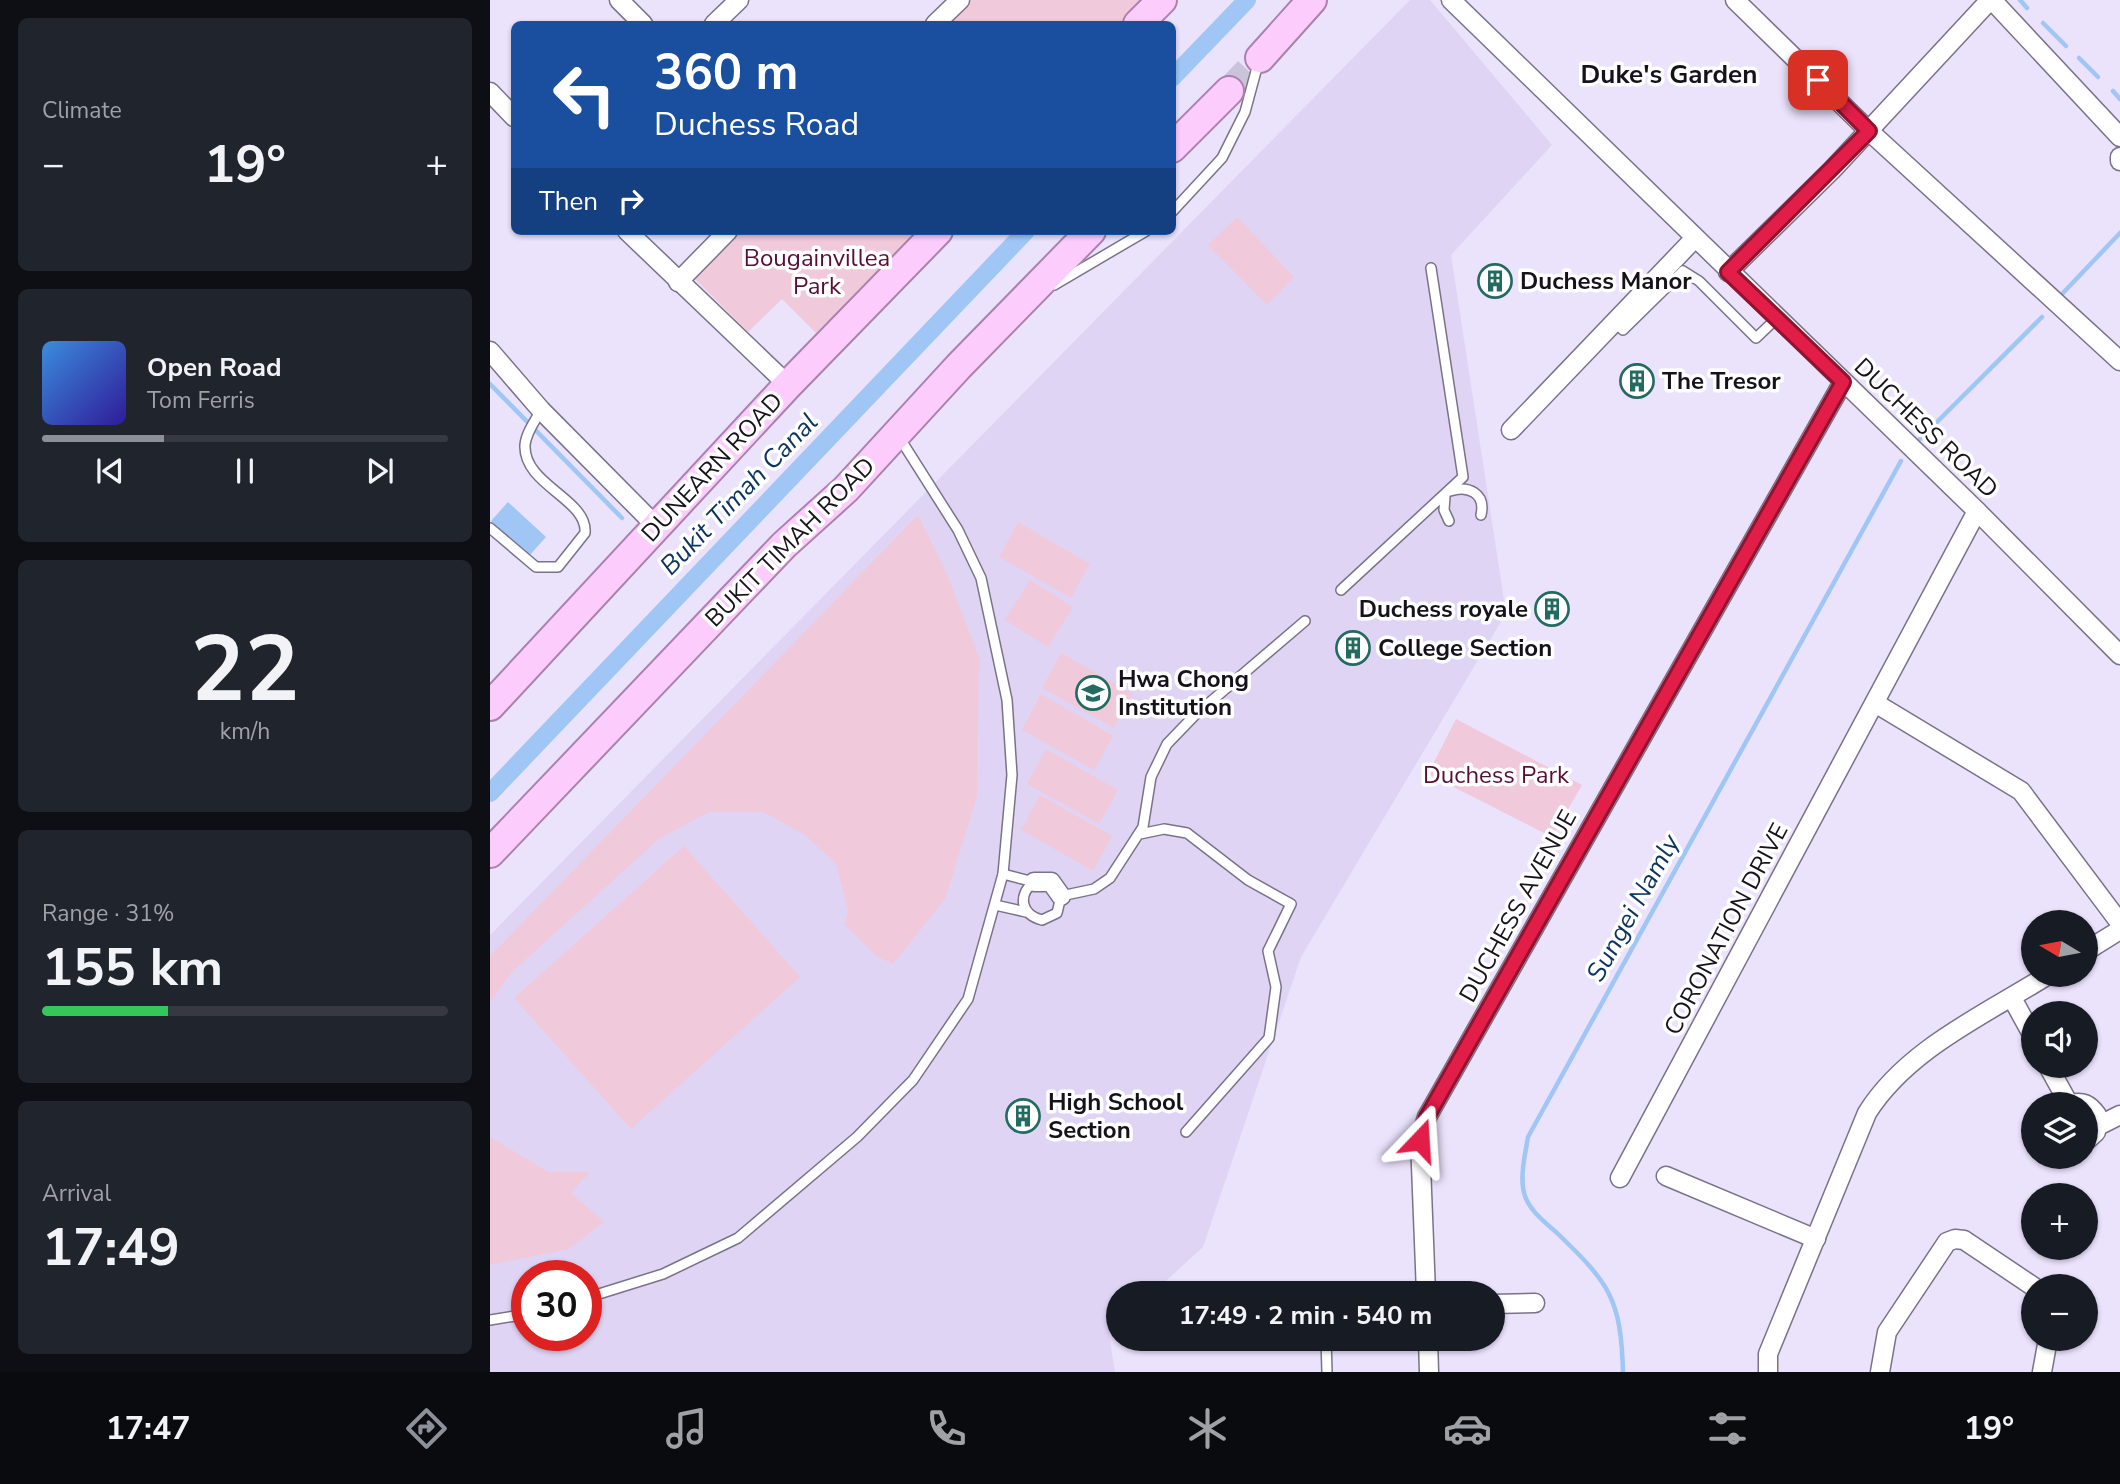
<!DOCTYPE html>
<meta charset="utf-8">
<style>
body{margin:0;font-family:"Nunito Sans",sans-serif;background:#20242c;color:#f1f3f6;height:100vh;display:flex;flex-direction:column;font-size:26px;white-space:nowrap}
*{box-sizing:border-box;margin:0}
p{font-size:23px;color:#9ea1a6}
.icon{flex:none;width:38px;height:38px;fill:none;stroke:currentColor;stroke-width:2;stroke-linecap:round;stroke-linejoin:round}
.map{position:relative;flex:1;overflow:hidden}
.details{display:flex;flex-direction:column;gap:18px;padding:18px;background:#0d0f14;width:490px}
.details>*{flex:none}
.hud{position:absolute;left:21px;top:21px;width:665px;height:214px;border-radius:10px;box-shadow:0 2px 5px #0004;background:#1a4fa0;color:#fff;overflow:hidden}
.needle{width:46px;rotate:280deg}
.tools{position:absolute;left:1531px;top:910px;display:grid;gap:14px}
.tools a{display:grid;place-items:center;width:77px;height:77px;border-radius:50%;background:#171b24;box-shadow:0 2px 5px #0004;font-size:35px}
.speed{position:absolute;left:21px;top:1260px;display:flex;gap:14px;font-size:35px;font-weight:700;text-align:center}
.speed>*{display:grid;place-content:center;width:91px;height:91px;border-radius:50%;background:#171b24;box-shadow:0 2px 5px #0004;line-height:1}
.speed .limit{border:10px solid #d22;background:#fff;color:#111}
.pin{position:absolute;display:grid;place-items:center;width:60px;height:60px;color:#fff;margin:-30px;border-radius:14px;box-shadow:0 4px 10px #0006}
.me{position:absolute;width:77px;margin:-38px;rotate:20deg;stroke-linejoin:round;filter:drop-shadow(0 0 5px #0008)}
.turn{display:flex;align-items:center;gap:24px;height:147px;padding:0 28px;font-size:32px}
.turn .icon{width:91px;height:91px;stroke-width:2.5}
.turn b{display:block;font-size:49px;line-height:60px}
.then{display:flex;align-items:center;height:66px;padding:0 28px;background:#0003;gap:14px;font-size:26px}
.big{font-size:52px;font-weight:700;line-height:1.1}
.details .tile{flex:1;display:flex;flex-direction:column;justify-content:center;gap:10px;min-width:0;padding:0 24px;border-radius:10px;background:#20242c}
.details .dial{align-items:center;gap:0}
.dial b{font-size:91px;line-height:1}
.song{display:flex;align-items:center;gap:21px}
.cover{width:84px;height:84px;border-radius:10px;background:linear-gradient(135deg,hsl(210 70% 55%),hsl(250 70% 35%))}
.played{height:7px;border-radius:4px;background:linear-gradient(90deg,#8c9099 30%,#363941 30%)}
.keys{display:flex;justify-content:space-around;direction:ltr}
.heat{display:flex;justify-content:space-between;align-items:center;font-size:38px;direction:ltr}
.charge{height:10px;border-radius:5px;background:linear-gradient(90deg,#34c759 31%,#363941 0)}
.trip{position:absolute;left:616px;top:1281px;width:399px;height:70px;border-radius:35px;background:#171b24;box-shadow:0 2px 5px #0004;font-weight:700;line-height:70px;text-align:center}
.tabs{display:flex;height:112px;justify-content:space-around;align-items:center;background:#090b0e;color:#9ea1a6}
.tabs .icon{width:49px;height:49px}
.tabs .selected{color:#8c9099}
.tabs b{font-size:32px;color:#f1f3f6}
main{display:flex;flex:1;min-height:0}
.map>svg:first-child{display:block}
</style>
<main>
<section class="details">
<div class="tile"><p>Climate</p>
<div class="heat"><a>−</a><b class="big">19°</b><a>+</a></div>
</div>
<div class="tile">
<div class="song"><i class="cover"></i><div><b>Open Road</b><p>Tom Ferris</p></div></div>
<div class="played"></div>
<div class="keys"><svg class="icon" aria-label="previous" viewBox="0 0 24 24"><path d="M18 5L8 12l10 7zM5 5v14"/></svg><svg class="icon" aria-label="pause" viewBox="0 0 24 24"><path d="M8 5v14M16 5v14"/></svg><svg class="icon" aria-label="next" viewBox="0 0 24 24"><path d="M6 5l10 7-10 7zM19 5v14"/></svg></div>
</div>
<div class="tile dial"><b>22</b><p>km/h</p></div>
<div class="tile"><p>Range · 31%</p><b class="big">155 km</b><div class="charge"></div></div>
<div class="tile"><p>Arrival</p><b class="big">17:49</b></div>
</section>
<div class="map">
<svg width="1630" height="1372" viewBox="0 0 1630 1372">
<rect width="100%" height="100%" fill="#ebe2fc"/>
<path fill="#e0d4f5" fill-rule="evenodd" d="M920,0H940L1062,145L961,255L1016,613L811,957L713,1247L663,1293H628V1326L619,1334L625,1372H0V935ZM37,1276H96V1335H37Z"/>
<g fill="#f0c9da">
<path d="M482,0H658L634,24H457Z"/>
<path d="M747,217L804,277L777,305L718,245Z"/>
<path d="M251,231H427L326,333L292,299L258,332L204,278Z"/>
<path d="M428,515L456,572L489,657L487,797L455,899L403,964L386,956L355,925L358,910L346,864L315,835L273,812H219L169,839L23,971L0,1002V956Z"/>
<path d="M528,522L600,564L581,598L509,557Z"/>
<path d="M540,580L583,607L558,647L515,620Z"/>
<path d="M571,653L643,694L624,728L552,688Z"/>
<path d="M551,694L623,736L604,770L532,730Z"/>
<path d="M966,719L1092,785L1062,837L938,774Z"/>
<path d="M556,749L628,790L609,824L537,784Z"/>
<path d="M550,795L622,836L603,871L531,830Z"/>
<path d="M194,846L310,977L141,1129L24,998Z"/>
<path d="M0,1137L58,1172H100L81,1193L114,1222L79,1249L0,1265Z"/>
</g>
<path fill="#9fc6f5" d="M18,502L56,537L39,556L1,521Z"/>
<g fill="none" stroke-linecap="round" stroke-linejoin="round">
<g stroke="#9fc6f5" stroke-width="4.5">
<path d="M1530,0L1537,8"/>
<path d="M1553,23L1576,46"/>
<path d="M1589,58L1608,77"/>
<path d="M1623,91L1630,99"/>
<path d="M1573,293L1630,233"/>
<path d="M0,384L132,518"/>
<path d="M1429,440L1552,317"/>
<path d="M1133,1372C1131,1298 1119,1283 1067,1233C1056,1223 1040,1211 1035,1196C1029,1179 1035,1155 1038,1137L1411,461"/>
</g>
<g stroke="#9fc6f5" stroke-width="18">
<path d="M682,78L757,0"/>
<path d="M0,793L536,231"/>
</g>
<path stroke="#cbc3da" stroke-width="28" stroke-dasharray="28 14" stroke-linecap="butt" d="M739,91L770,58"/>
<g stroke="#7a7289" stroke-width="12">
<g id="service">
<path d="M682,212L732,158L755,112L769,60"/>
<path d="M564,285L656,231"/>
<path d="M1126,323L1133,330L1193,271L1209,281L1266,338L1288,317"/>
<path d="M960,491C978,485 996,493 991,515"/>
<path d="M955,496L954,510L959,521"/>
<path d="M0,528L46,567H68L95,533C98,499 33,485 35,445C36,433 45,421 51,410"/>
<path d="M851,590L973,477L941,268"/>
<path d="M650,834L674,829L697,833L758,880L801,904L778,951L786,987L779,1038L696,1132"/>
<path d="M513,874L544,882"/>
<path d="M544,882C527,895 531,915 552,920L567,913L571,896L604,889L620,878L653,827L661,777L677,744L705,715L815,621"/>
<path d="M505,905L536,912"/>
<path d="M96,1298L173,1274L248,1238L367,1137L423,1080L478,999L513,874L522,775L517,700L491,578L468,530L409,437"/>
<path d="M0,1320L37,1314"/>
<path d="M836,1339L837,1372"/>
</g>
</g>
<g stroke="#7a7289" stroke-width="21">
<g id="minor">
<path d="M129,0L153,24"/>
<path d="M961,0L1487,511L1630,655"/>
<path d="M1245,0L1379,131L1630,361"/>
<path d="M1502,0L1630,137"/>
<path d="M224,24L249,0"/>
<path d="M445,24L470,0"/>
<path d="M0,92L24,117"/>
<path d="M1630,157V161"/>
<path d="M137,231L298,385"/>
<path d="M1238,272L1342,170L1500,0"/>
<path d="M188,282L238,231"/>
<path d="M0,351L51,410L166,526"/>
<path d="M1021,430L1204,239"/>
<path d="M1385,703L1531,791L1630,923"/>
<path d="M544,882H561L571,896"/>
<path d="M1596,951L1630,930"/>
<path d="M1522,998L1544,1038"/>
<path d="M1558,1066L1579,1104"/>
<path d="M1580,1104C1593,1101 1599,1104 1607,1115L1606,1132L1596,1141"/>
<path d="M1608,1126L1630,1115"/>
<path d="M1176,1176L1326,1239"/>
<path d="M1130,1178L1487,511"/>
<path d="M936,1293L930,1140L937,1117L1353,382"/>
<path d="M1003,1304L1045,1303"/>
<path d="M938,1339L939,1372"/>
<path d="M1278,1372V1354L1377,1113C1417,1049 1496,1014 1558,975"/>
<path d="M1390,1372L1397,1332L1457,1242L1465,1239L1474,1240L1544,1287"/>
<path d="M1552,1372L1558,1339"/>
</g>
</g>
<g stroke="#aa82ad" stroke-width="32">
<g id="trunk">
<path d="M648,24L672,0"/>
<path d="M770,58L822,0"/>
<path d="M682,148L739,91"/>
<path d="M0,706L298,385L448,231"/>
<path d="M0,853L294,545L356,489L469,366L601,231"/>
</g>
</g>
<use href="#service" stroke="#fff" stroke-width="9"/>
<use href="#minor" stroke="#fff" stroke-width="18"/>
<use href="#trunk" stroke="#fcccfc" stroke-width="28"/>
</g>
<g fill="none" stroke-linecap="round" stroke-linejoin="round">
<g stroke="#92132f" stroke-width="18">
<path id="route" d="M930,1140L937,1117L1353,382L1238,272L1379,131L1328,80"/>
</g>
<use href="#route" stroke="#e11d48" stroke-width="12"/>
</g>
<defs>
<g id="building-ring" transform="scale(1.75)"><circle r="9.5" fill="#fff" stroke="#236a5f" stroke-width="1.5"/><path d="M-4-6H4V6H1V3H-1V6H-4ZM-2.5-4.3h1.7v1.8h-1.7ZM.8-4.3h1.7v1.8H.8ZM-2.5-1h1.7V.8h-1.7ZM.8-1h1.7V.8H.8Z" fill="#236a5f"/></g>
<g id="university-ring" transform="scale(1.75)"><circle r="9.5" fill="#fff" stroke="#236a5f" stroke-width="1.5"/><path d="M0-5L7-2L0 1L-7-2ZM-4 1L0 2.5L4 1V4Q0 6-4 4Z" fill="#236a5f"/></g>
</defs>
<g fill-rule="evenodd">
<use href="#building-ring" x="1005" y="281"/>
<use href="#building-ring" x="1147" y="381"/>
<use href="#building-ring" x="1062" y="609"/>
<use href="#building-ring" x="863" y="648"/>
<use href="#university-ring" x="603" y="693"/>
<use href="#building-ring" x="533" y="1116"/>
</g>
<g text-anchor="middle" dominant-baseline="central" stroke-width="7" stroke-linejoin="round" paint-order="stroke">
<g font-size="24" fill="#561038" stroke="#fff">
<text x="327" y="258">Bougainvillea<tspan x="327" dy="28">Park</tspan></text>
<text x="1006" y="775">Duchess Park</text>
</g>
<g font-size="24" font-weight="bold" fill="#15121b" stroke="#fff" text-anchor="start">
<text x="1030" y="281">Duchess Manor</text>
<text x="1172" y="381">The Tresor</text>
<text x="1038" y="609" text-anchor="end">Duchess royale</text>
<text x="888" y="648">College Section</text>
<text x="628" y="679">Hwa Chong<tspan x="628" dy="28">Institution</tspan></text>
<text x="558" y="1102">High School<tspan x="558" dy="28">Section</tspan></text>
</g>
<g font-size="24" fill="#15121b" stroke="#fff">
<text transform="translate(1436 428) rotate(44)">DUCHESS ROAD</text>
<text transform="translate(222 467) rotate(-47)">DUNEARN ROAD</text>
<text transform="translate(300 542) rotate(-45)">BUKIT TIMAH ROAD</text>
<text transform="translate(1028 906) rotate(-61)">DUCHESS AVENUE</text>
<text transform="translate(1236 929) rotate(-62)">CORONATION DRIVE</text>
</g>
<g font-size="26" font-weight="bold" fill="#15121b" stroke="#fff">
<text x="1179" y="74">Duke's Garden</text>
</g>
<g font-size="26" font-style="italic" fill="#0b335e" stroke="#fff">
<text transform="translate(249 494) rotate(-46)">Bukit Timah Canal</text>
<text transform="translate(1143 908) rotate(-61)">Sungei Namly</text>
</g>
</g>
</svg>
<div class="tools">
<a><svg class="needle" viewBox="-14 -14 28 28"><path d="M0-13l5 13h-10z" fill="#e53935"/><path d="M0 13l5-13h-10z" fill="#9ea1a6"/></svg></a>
<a><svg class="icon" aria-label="sound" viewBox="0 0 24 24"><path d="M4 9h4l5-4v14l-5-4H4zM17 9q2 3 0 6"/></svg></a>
<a><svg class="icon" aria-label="layers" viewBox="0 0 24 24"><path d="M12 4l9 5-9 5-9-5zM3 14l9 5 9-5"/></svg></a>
<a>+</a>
<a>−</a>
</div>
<div class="speed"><div class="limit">30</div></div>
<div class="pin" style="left:1328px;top:80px;background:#d93025"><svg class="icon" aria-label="arrive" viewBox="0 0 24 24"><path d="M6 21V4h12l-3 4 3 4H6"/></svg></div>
<svg class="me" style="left:930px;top:1140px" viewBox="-20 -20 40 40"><path d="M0-17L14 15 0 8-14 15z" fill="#e11d48" stroke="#fff" stroke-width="4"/></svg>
<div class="trip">17:49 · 2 min · 540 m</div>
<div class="hud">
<div class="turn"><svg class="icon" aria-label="left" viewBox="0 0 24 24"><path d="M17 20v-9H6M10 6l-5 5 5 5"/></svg><div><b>360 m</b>Duchess Road</div></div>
<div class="then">Then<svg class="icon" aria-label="right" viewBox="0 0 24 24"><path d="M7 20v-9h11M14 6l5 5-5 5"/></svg></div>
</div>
</div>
</main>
<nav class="tabs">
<b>17:47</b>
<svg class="icon selected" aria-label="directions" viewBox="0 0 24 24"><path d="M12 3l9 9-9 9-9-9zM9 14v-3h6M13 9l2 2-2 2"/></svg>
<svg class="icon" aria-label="music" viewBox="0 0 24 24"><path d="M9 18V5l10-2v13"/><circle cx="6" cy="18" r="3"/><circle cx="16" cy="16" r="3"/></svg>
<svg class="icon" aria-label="phone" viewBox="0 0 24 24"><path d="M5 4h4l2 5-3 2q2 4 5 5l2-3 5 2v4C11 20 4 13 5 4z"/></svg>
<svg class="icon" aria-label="climate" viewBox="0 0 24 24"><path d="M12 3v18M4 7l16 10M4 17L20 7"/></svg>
<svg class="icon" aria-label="car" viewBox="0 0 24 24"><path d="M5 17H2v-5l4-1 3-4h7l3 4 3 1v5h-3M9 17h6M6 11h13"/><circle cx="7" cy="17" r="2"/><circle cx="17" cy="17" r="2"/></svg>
<svg class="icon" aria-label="filters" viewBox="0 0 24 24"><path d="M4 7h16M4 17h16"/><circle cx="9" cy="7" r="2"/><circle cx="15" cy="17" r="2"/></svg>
<b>19°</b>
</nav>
